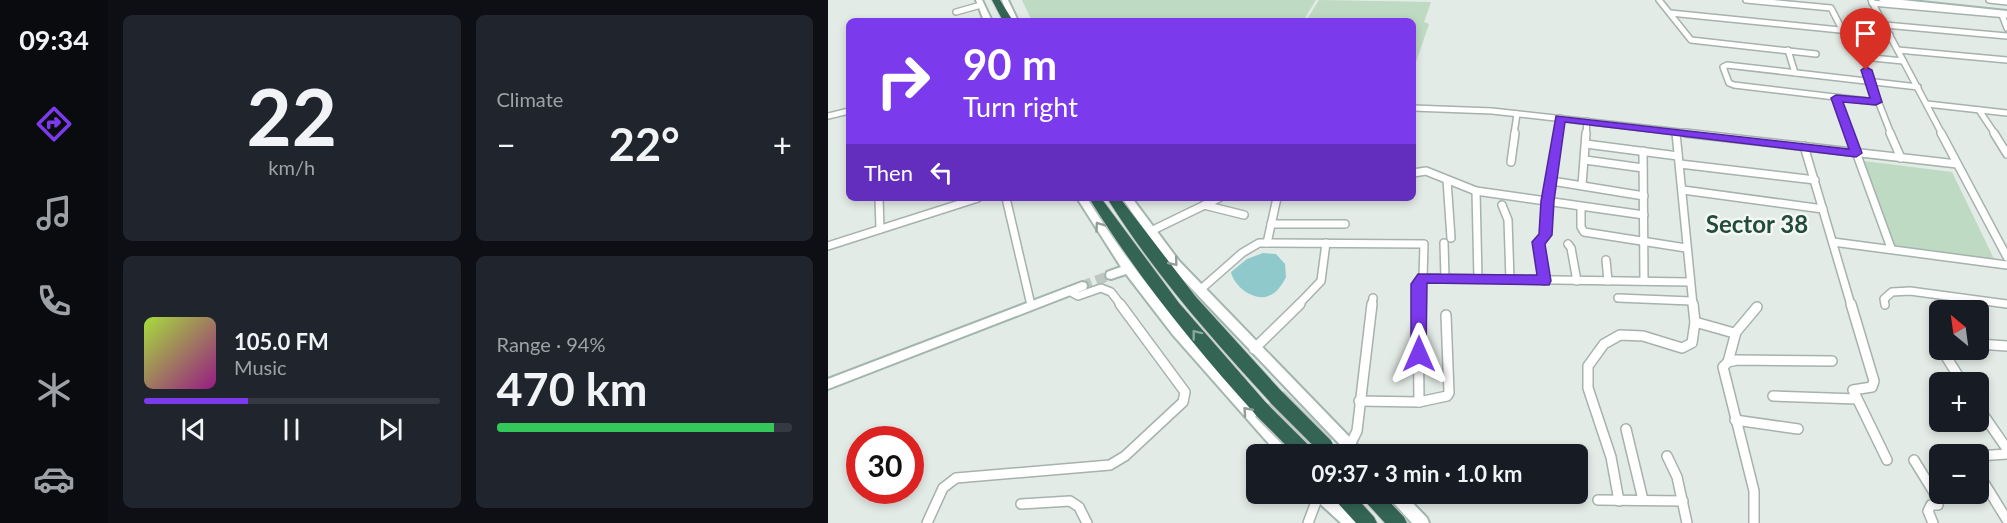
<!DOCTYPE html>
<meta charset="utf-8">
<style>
body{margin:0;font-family:Lato,sans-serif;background:#20242c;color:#f1f3f6;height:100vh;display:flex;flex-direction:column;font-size:22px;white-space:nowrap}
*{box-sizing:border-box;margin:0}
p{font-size:20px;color:#9ea1a6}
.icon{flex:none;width:33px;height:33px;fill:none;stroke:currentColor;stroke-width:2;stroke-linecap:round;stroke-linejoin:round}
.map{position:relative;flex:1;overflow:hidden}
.details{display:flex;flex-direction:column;gap:15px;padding:15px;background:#0d0f14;width:720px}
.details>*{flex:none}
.top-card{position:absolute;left:18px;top:18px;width:570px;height:183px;border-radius:9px;box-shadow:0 3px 9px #0003;background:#7c3aed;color:#fff;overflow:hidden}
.needle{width:39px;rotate:331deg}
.tools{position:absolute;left:1101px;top:300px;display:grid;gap:12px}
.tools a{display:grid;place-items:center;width:60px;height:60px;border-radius:9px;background:#171b24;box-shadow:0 3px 9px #0003;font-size:30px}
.speed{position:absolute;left:18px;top:426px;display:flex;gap:12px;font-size:30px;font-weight:700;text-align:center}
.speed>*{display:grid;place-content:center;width:78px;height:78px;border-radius:50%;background:#171b24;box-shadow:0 3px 9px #0003;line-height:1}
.speed .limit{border:9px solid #d22;background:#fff;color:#111}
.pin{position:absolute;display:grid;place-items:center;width:51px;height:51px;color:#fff;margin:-62px -26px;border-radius:50% 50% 50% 0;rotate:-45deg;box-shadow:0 0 6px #0007}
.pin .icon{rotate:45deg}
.me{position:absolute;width:66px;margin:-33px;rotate:0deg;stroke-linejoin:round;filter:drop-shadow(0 0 4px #0008)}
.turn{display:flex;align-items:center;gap:21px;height:126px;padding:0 18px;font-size:27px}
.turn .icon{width:78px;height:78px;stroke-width:2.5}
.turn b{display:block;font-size:42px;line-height:51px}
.then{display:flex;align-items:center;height:57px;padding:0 18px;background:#0003;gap:12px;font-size:22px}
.big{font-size:45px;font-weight:700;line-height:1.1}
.details .widget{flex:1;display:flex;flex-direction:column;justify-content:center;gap:9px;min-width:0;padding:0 21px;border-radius:9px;background:#20242c}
.details .dial{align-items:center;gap:0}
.dial b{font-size:78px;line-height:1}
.song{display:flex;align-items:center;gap:18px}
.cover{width:72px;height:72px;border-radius:9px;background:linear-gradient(135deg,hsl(80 70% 55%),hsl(310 70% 35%))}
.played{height:6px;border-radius:3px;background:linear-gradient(90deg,#7c3aed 35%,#363941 35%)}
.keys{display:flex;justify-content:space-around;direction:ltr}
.heat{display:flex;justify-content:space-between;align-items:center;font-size:33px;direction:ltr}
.charge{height:9px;border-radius:4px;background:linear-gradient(90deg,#34c759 94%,#363941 0)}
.details .tiles{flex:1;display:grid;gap:15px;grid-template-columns:repeat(2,1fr)}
.trip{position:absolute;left:418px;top:444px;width:342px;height:60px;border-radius:9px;background:#171b24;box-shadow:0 3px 9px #0003;font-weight:700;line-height:60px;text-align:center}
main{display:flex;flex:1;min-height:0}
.menu{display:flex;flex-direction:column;width:108px;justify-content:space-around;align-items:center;background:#090b0e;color:#9ea1a6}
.menu .icon{width:42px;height:42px}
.menu .selected{color:#7c3aed}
.menu b{font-size:27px;color:#f1f3f6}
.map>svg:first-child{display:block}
</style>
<main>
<nav class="menu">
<b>09:34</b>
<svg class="icon selected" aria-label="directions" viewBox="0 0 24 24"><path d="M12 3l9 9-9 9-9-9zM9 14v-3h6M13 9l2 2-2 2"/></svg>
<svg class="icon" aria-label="music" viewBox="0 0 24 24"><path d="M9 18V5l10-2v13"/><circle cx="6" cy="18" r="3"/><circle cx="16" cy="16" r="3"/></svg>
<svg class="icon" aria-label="phone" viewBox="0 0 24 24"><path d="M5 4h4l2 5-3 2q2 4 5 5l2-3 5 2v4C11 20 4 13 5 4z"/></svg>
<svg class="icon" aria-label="climate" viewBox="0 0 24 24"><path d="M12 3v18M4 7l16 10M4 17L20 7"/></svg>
<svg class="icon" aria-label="car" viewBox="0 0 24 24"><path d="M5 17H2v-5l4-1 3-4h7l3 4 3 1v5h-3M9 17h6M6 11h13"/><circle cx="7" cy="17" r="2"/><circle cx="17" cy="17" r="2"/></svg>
</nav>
<section class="details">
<div class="tiles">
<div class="widget dial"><b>22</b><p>km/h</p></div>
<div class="widget"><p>Climate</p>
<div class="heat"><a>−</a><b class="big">22°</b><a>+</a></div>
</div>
<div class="widget">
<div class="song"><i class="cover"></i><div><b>105.0 FM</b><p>Music</p></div></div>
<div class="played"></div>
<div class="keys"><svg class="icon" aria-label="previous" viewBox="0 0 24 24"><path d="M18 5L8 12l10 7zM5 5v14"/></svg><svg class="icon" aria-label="pause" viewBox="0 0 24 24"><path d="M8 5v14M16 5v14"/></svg><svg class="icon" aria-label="next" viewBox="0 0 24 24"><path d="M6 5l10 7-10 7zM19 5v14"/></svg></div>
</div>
<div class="widget"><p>Range · 94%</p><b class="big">470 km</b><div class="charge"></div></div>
</div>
</section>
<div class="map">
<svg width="1179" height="523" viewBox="0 0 1179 523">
<rect width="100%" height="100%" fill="#e3ebe6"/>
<g fill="#bedac2">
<path d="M194,0H488L475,21H204Z"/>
<path d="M491,0L603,2L596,22L601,24L585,71V21H478Z"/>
<path d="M1036,161L1124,172L1167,261L1066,246Z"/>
</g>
<path fill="#90c9cb" d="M435,253L448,254L457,264L458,277C454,285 448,295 437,297C423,299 406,286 403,272L419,259Z"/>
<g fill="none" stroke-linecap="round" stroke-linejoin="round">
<path stroke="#bdc8c2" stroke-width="10" stroke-dasharray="10 5" stroke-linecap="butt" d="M254,286L283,275"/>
<g stroke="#a6b2ac" stroke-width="8">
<g id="street-far2">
<path d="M831,0L863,40L988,54"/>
<path d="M918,0L1003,8L1020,41"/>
<path d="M1043,0L1114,134"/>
<path d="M1161,0L1179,2"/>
<path d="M1044,3L1179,15"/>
<path d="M128,12L153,5"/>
<path d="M842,13L1062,35"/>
<path d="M1174,15L1179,28"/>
<path d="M1057,25L1179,36"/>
<path d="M960,50L967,73"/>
<path d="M1070,50L1179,60"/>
<path d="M1035,57L1075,61"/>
<path d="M1038,70L1063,134"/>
<path d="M1008,98L1021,134"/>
<path d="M1049,102L906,85L901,83L895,67L899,65L1090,87"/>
<path d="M1099,104L1179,113"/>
<path d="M585,108L664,111L870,134"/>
<path d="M1151,110L1167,134"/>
<path d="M0,116L21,111"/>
<path d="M848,132V134"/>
<path d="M686,134L689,114"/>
<path d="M730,134L732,118"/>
<path d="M758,134L759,121"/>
</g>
</g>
<g stroke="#a6b2ac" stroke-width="10">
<g id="street-far1">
<path d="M848,133L865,305"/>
<path d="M857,133L1129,164"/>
<path d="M1021,133L1063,248"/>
<path d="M1062,133L1073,158"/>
<path d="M1113,133L1179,257"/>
<path d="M1166,133L1179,154"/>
<path d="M758,144L850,156"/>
<path d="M976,146L1023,305"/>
<path d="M815,151L816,281"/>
<path d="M757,160L815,168"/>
<path d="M683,162L687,133"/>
<path d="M852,164L987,180"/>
<path d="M585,173L598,171L648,191L816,215"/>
<path d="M619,180L623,238"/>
<path d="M724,181L816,196"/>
<path d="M754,185L758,133"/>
<path d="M855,190L995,209"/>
<path d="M648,191L650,279"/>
<path d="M51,198L52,229"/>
<path d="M178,198L203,305"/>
<path d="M376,205L416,215"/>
<path d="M674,205L680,220L682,280"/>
<path d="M753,208V227L756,232L858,248"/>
<path d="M443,224H517"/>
<path d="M323,231L391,198"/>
<path d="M1005,242L1179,265"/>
<path d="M439,243L449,198"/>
<path d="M616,243L617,278"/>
<path d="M740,244L743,248L749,281"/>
<path d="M0,246L150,198"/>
<path d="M778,260L780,281"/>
<path d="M595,278L861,282"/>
<path d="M716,281L710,242L718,235L720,201L730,133"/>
<path d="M372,290L414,253L431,243L596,244L595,278L590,283V305"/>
<path d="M241,291L250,296L273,288L283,292L293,305"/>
<path d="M790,298L863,301"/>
<path d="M470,305L493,281L498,243"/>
<path d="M544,305L545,298"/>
<path d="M1057,305L1056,299L1064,292L1082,291L1179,304"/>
</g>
</g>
<g stroke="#a6b2ac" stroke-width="12">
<g id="street">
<path d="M590,304L591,402"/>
<path d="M1023,304L1046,381L1044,387L1025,390L1059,460"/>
<path d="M867,322L906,333"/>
<path d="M1108,340L1112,346"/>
<path d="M1150,344L1179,346"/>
<path d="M426,349L472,304"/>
<path d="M1114,350L1134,382"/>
<path d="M900,362L908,332L929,307"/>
<path d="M945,396L1029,399"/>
<path d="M531,401L591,402L619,396L621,393L618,315"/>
<path d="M1150,407L1179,449"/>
<path d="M907,420L970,429"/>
<path d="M798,429L815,500"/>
<path d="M521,447L529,431L544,304"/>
<path d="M839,456L849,477L859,523"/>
<path d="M1150,456L1179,454"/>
<path d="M1086,460L1110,499V505H1103L1100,511L1105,523"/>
<path d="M1150,473L1179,520"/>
<path d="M571,497H640"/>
<path d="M770,500L855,501"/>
<path d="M791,501L783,457L760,388V366L776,344L792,335L815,336L854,348L864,343L867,322L865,304"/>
<path d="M193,504L242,501L251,507L259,523"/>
<path d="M99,523L115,488L128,478L282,465L297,456L355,402L357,392L292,304"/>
<path d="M480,523L491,494"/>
<path d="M926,523V491L895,367L900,362L909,360L1004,361"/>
</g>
</g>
<g stroke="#a2b6ad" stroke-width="4">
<g id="secondary">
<path d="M148,0H154L164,21H156Z"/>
<path d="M174,0H180L190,21H182Z"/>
<path d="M1051,0H1074L1179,11V15L1054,2Z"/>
<path d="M249,198H259C316,291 390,369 463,450L464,454H450L345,335L298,274L283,279L279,278L278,275L279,272L293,267Z"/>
<path d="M294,198H304L351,261L534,450L535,454H521L343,267Z"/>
<path d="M254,282L258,283L259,286L258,289L0,389V379Z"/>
<path d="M485,494H502L528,518L530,523H513L487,499Z"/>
<path d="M560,494H576L599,518L601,523H584L562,499Z"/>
</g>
</g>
<g stroke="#c2c8c6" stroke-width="2">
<g id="highway">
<path d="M164,0H172L185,21H175Z"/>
<path d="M261,198H273L351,303L440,405L442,410L440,415L434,417L428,415C367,348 309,276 261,198Z"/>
<path d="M279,198H292L368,297L455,393L457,398L455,403L449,405L443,403C384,339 325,272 279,198Z"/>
<path d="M504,494H525L546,517L549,523H528L507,500Z"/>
<path d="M533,494H554L576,517L579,523H557L536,500Z"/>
</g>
</g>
<use href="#street-far2" stroke="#fff" stroke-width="5"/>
<use href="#street-far1" stroke="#fff" stroke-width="7"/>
<use href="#street" stroke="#fff" stroke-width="9"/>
<use href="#secondary" fill="#fff" fill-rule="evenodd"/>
<use href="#highway" fill="#336454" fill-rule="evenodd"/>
<g stroke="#c2c8c6" stroke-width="20" stroke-linecap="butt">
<g id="highway-bridge">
<path d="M449,398L497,446"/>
<path d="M434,410L478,454"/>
</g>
</g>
<use href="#highway-bridge" stroke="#336454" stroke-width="16"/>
</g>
<defs><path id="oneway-chevron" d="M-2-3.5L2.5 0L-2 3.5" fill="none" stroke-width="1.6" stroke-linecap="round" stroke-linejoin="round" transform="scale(1.5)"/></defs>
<g stroke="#929c98">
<use href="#oneway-chevron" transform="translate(271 226) rotate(-125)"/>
<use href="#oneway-chevron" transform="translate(346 262) rotate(51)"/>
<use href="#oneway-chevron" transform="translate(419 411) rotate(-132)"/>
</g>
<use stroke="#89a79c" href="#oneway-chevron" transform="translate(368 334) rotate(-128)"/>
<path fill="#7c3aed" stroke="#51269a" stroke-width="1.5" d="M1038,67L1044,70L1054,102L1048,105L1015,102L1034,153L1028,157L737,122L726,201L724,235L717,244L723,281L721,285L599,283L598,354L596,359L591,361L585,359L583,354V284L590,274L709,275L704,242L711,234L713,201L728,116L1021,149L1003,98L1008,95L1042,98L1033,70Z"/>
<g text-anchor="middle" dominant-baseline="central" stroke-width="5" stroke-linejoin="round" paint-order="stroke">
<g font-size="24" font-weight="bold" fill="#224b3c" stroke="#f3f8f5">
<text x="929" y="223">Sector 38</text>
</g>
</g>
</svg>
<div class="tools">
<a><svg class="needle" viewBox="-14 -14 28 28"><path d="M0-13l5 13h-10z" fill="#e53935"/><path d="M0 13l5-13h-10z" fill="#9ea1a6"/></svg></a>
<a>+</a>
<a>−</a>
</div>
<div class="speed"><div class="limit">30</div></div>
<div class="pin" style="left:1038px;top:70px;background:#d93025"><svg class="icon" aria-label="arrive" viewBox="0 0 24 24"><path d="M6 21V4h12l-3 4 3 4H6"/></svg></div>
<svg class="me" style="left:591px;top:354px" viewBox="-20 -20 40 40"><path d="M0-17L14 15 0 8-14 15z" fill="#7c3aed" stroke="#fff" stroke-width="4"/></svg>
<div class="trip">09:37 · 3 min · 1.0 km</div>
<div class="top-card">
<div class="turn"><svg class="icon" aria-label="right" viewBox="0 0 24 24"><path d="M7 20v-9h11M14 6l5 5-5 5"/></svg><div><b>90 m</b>Turn right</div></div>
<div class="then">Then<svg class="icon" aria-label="left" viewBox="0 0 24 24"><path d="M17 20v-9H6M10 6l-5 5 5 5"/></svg></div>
</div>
</div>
</main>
